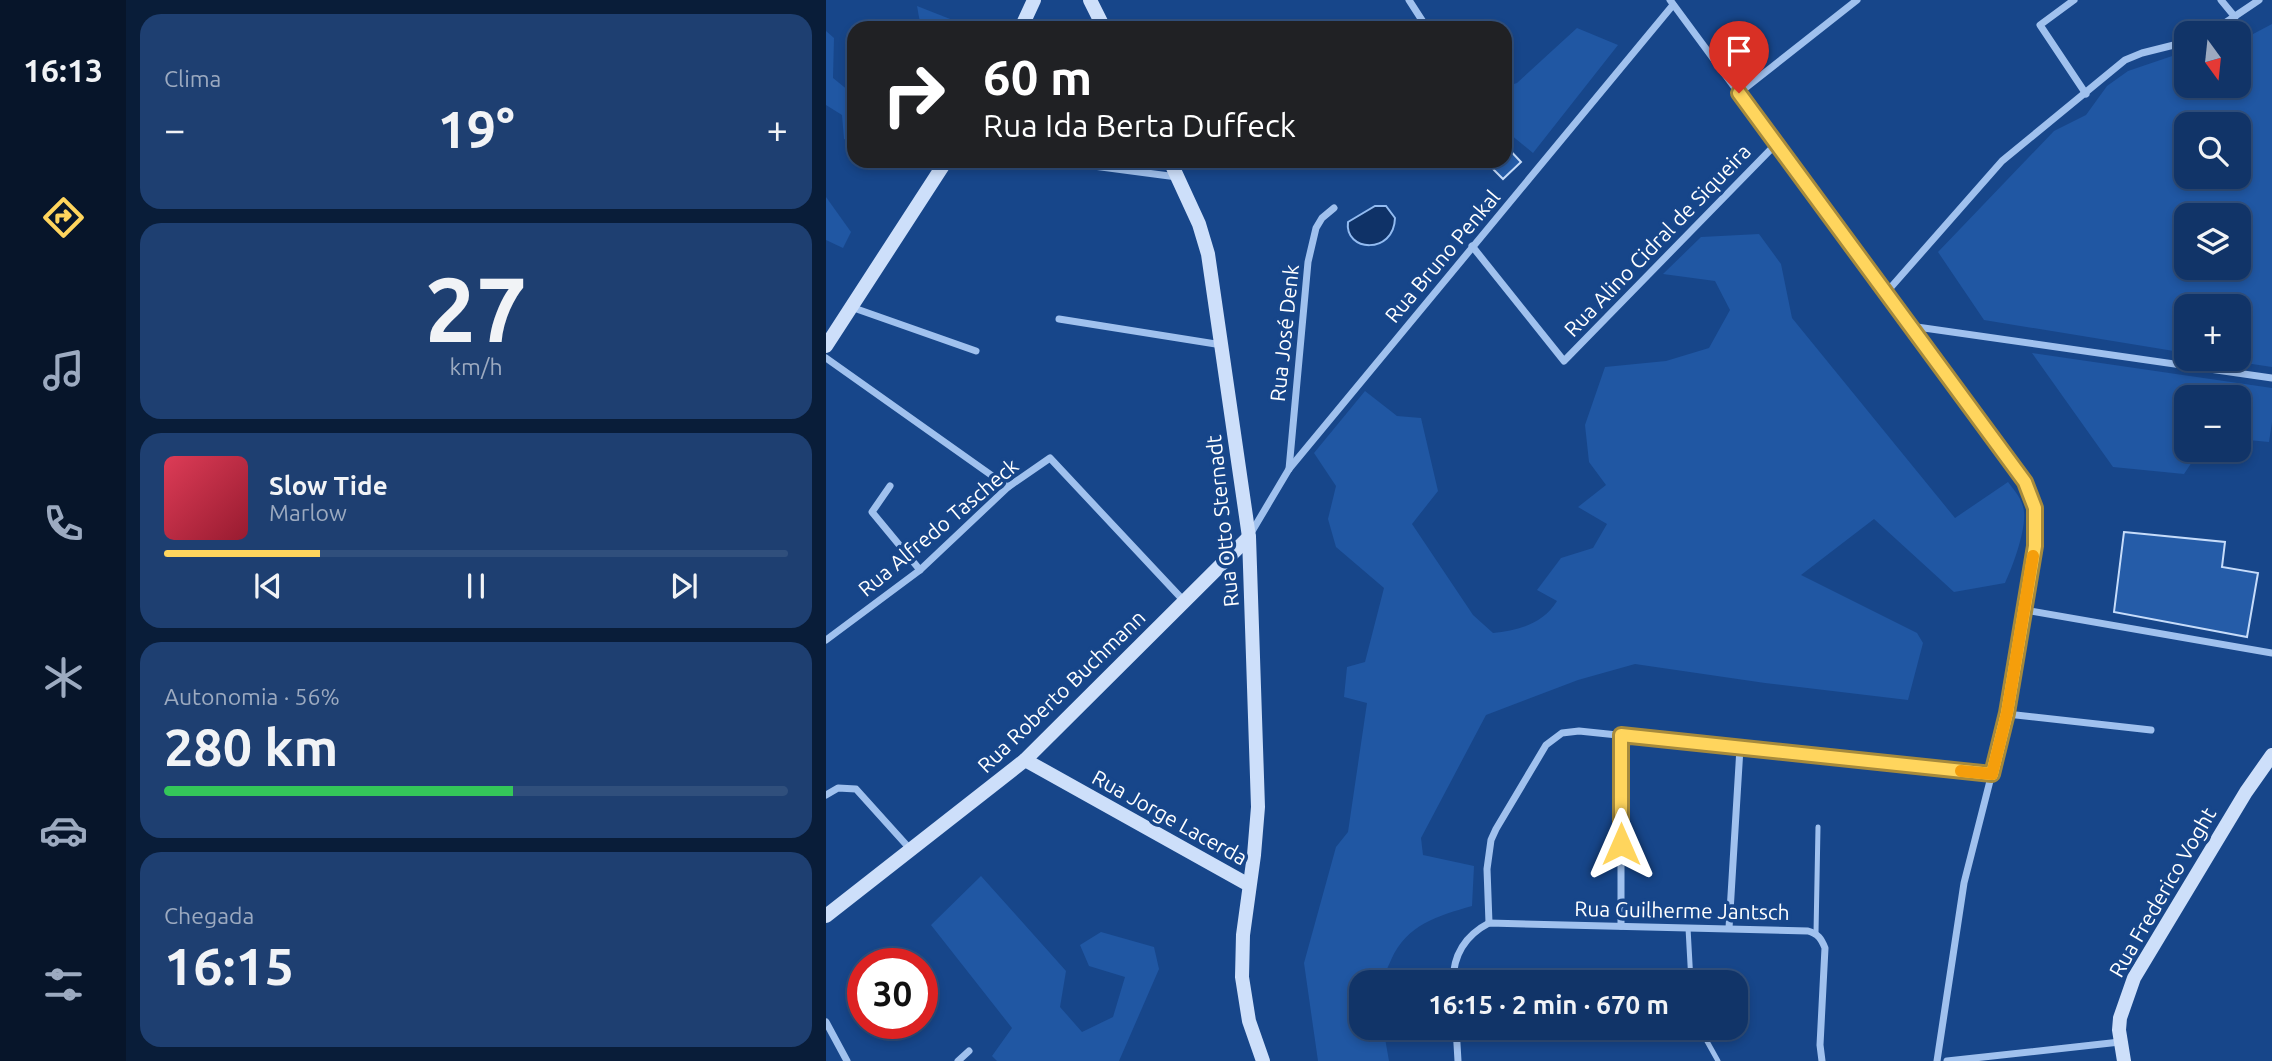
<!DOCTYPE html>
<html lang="pt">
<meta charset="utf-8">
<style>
body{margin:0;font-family:Ubuntu,sans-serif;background:#1e3f71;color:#f1f3f6;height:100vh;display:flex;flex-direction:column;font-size:26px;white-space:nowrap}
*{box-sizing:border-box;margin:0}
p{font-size:23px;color:#9caac0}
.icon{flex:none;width:38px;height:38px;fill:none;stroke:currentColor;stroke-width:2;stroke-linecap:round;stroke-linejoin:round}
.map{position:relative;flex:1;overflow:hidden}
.sheet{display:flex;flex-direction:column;gap:14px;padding:14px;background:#091d39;width:700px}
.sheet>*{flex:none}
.guide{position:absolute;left:21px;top:21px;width:665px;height:147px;border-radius:21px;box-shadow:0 4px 10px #0003,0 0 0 2px #304f7c;background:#202124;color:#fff;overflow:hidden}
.needle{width:46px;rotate:165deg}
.tools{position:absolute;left:1348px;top:21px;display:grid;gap:14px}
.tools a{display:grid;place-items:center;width:77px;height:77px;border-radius:14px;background:#113468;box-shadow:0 4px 10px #0003,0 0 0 2px #304f7c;font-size:35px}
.speed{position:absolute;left:21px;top:948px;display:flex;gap:14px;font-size:35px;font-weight:700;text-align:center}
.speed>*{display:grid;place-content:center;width:91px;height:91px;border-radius:50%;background:#113468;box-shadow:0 4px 10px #0003,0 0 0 2px #304f7c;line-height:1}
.speed .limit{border:10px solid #d22;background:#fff;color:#111}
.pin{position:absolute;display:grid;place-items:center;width:60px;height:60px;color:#fff;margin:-72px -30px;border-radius:50% 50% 50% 0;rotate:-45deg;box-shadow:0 0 7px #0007}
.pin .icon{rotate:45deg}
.me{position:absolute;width:77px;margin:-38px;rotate:0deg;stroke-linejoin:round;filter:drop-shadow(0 0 5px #0008)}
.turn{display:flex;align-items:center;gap:24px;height:147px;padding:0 21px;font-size:32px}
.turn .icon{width:91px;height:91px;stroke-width:2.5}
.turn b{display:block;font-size:49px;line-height:60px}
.big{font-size:52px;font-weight:700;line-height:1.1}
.sheet .tile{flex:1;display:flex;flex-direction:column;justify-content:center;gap:10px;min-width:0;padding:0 24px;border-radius:21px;background:#1e3f71}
.sheet .dial{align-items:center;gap:0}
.dial b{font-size:91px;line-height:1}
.song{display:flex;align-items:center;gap:21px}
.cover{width:84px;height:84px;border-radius:10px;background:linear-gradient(135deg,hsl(350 70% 55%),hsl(350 70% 35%))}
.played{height:7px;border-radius:4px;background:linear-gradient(90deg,#ffd55d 25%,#304f7c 25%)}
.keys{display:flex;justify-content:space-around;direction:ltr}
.heat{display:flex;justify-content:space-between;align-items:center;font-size:38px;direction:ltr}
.charge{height:10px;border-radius:5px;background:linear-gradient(90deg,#34c759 56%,#304f7c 0)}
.trip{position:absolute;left:523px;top:970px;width:399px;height:70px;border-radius:21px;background:#113468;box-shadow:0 4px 10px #0003,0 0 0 2px #304f7c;font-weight:700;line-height:70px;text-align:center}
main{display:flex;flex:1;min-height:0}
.menu{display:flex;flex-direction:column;width:126px;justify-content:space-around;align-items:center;background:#07152a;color:#9caac0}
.menu .icon{width:49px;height:49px}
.menu .active{color:#ffd55d}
.menu b{font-size:32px;color:#f1f3f6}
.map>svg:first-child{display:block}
</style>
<main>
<nav class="menu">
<b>16:13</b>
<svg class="icon active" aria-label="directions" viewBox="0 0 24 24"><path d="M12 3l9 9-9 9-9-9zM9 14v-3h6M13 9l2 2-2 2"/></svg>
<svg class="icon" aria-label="music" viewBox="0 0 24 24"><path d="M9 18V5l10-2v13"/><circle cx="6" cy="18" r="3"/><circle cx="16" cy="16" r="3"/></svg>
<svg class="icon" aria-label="phone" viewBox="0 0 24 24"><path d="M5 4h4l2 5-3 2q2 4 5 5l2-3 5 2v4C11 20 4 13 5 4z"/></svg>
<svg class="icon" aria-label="climate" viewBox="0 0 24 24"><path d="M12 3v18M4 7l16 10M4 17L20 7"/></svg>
<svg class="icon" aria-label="car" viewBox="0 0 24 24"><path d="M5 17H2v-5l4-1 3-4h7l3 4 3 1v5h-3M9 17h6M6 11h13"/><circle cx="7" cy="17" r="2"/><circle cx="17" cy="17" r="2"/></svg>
<svg class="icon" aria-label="filters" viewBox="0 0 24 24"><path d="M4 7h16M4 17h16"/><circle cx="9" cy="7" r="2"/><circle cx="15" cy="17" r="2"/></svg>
</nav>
<section class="sheet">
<div class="tile"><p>Clima</p>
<div class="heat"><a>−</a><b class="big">19°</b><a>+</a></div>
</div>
<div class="tile dial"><b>27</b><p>km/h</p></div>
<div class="tile">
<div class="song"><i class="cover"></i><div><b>Slow Tide</b><p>Marlow</p></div></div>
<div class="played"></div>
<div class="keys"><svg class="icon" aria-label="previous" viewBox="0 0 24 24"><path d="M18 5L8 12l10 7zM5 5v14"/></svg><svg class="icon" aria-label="pause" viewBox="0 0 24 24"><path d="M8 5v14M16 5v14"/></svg><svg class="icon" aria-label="next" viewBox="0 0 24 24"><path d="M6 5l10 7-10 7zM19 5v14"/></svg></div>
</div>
<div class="tile"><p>Autonomia · 56%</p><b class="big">280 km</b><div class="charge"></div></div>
<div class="tile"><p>Chegada</p><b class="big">16:15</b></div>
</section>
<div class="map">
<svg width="1446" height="1061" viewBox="0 0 1446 1061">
<rect width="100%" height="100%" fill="#17468a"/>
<g fill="#2057a3" fill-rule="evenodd">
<path d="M91,6L147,28H95Z"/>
<path d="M1446,24V367L1393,359H1412V306H1360V353L1158,320L1112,252L1228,131L1260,115L1281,86L1302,71L1358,52L1360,86H1412V42ZM1412,124V177H1360V124ZM1412,215V268H1360V215Z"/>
<path d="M751,28L792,45L707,153L679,130V87L691,83Z"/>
<path d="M0,31L8,38L7,78L28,95V143L18,139L16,115L0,105Z"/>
<path d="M0,197L25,232L17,248L0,240Z"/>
<path d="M933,234L955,264L966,318L1129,518L1182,482C1189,491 1197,500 1198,512C1200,530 1187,566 1179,583L1128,592L1048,519L975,575L1091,633L1097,643L1082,700L939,683L809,664L752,680L660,715L595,838L597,855L648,866L646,906C612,916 581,924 565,960C562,967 558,974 558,982H536V1027H557L563,1061H492L478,963L510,847L522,832L541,703L518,697L521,667L539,662L558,588L510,547L502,519L510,486L488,453L539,391L571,416L595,418L612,491L586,524L647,615L667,633C693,630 717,624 731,601L711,590L735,558L767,548L781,524L752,507L780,485L763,462L759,425L779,367L840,361L883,348L904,310L889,281L837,274L875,237Z"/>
<path d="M1206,353L1446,388V422L1443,442L1412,439V397H1360V450H1374L1358,474L1287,467Z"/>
<path d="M155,876L240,971L234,1007L256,1032L287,1017L299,977L263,966L254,945L275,932L328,947L333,969L293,1061H171L166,1056L186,1028L105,925Z"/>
</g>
<path fill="#0f3267" stroke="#92bbf1" stroke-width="2" d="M549,206H560L569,218C568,255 518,252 522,222Z"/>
<g fill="#255ca8" stroke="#c6dcfa" stroke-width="2">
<path d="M679,145L695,162L677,179L660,162L679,161Z"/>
<path d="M1298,532L1399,542L1396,567L1432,573L1421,637L1288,612Z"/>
</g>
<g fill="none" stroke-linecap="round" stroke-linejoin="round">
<g stroke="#a0c1ee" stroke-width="5">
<path d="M862,928L865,982"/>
<path d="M990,933L992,827"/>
<path d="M873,1027L892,1061"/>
</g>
<g stroke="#a0c1ee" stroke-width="7">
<path d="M583,0L601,28"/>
<path d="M844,0L1192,472L1209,508V546L1181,714L1138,883L1111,1061"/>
<path d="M1248,0L1214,25L1260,94"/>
<path d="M1395,0L1409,17"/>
<path d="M1384,33L1433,0"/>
<path d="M913,93L1031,0"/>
<path d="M260,165L351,177"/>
<path d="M646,246L738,361L950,144"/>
<path d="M1059,294L1176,161L1299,60L1316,53L1360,42"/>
<path d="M25,307L150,351"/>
<path d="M233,319L396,345"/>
<path d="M1084,326L1446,378"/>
<path d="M0,358L182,487"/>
<path d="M463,469L482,262L490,228L496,218L508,208"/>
<path d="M64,486L46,512L94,570"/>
<path d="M425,533L463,469L847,5"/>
<path d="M1199,610L1446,653"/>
<path d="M0,640L94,570L182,487L224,458L358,601"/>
<path d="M1181,714L1325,730"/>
<path d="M0,795L12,788L30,789L85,850"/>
<path d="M663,923L661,869L665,840L670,829L720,745L736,733L753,731L1165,774"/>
<path d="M795,926V735"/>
<path d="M903,928L914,748"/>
<path d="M627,982C627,955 640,935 663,923L982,931C992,934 995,938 999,948L994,1045L996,1061"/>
<path d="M0,1022L21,1061"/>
<path d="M630,1027L632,1061"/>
<path d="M132,1061L143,1051"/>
<path d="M1121,1061L1294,1042"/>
</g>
<g stroke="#cddffa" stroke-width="14">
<path d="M264,0L278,28"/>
<path d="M195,28L208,0"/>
<path d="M344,161L373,224L382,254L423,537L432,807L428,855L417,935L416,977L423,1021L437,1061"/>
<path d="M0,346L120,161"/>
<path d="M199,760L423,885"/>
<path d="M0,916L199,760L423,537"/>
<path d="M1298,1061L1293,1030L1294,1018L1308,978L1420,792L1446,755"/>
</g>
</g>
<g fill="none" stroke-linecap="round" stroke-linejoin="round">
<g stroke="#a68a3c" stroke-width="18">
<path id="route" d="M795,844V735L1166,774L1181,713L1209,546V508L1199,482L913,93"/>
</g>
<use href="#route" stroke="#ffd55d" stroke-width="12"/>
<path stroke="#f59e0b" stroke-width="12" d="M1135,771L1166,774L1181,713L1207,556"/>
</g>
<g text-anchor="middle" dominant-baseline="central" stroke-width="7" stroke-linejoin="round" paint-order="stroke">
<g font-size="21" fill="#fff" stroke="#17468a">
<text transform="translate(831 240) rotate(-46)">Rua Alino Cidral de Siqueira</text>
<text transform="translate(616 256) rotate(-50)">Rua Bruno Penkal</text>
<text transform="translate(458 333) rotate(-84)">Rua José Denk</text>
<text transform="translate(396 521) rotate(-96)">Rua Otto Sternadt</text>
<text transform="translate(112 527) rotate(-40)">Rua Alfredo Tascheck</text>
<text transform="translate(235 691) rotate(-44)">Rua Roberto Buchmann</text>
<text transform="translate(344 817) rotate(29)">Rua Jorge Lacerda</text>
<text transform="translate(1336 892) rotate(-60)">Rua Frederico Voght</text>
<text transform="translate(856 910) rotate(1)">Rua Guilherme Jantsch</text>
</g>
</g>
</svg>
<div class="tools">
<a><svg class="needle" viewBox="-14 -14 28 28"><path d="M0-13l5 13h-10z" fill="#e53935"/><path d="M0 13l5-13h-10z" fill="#9caac0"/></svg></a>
<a><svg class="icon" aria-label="search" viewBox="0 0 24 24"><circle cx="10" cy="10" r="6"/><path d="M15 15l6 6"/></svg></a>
<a><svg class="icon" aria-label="layers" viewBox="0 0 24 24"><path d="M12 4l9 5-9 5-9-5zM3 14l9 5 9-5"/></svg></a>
<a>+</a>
<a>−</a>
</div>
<div class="speed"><div class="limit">30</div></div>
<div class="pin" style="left:913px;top:93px;background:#d93025"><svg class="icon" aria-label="arrive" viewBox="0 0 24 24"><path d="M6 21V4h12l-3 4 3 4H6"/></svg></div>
<svg class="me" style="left:795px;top:844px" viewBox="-20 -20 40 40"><path d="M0-17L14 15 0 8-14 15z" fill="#ffd55d" stroke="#fff" stroke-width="4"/></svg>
<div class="trip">16:15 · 2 min · 670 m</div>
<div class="guide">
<div class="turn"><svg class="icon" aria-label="right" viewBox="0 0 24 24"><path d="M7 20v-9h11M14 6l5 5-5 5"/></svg><div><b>60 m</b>Rua Ida Berta Duffeck</div></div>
</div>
</div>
</main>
